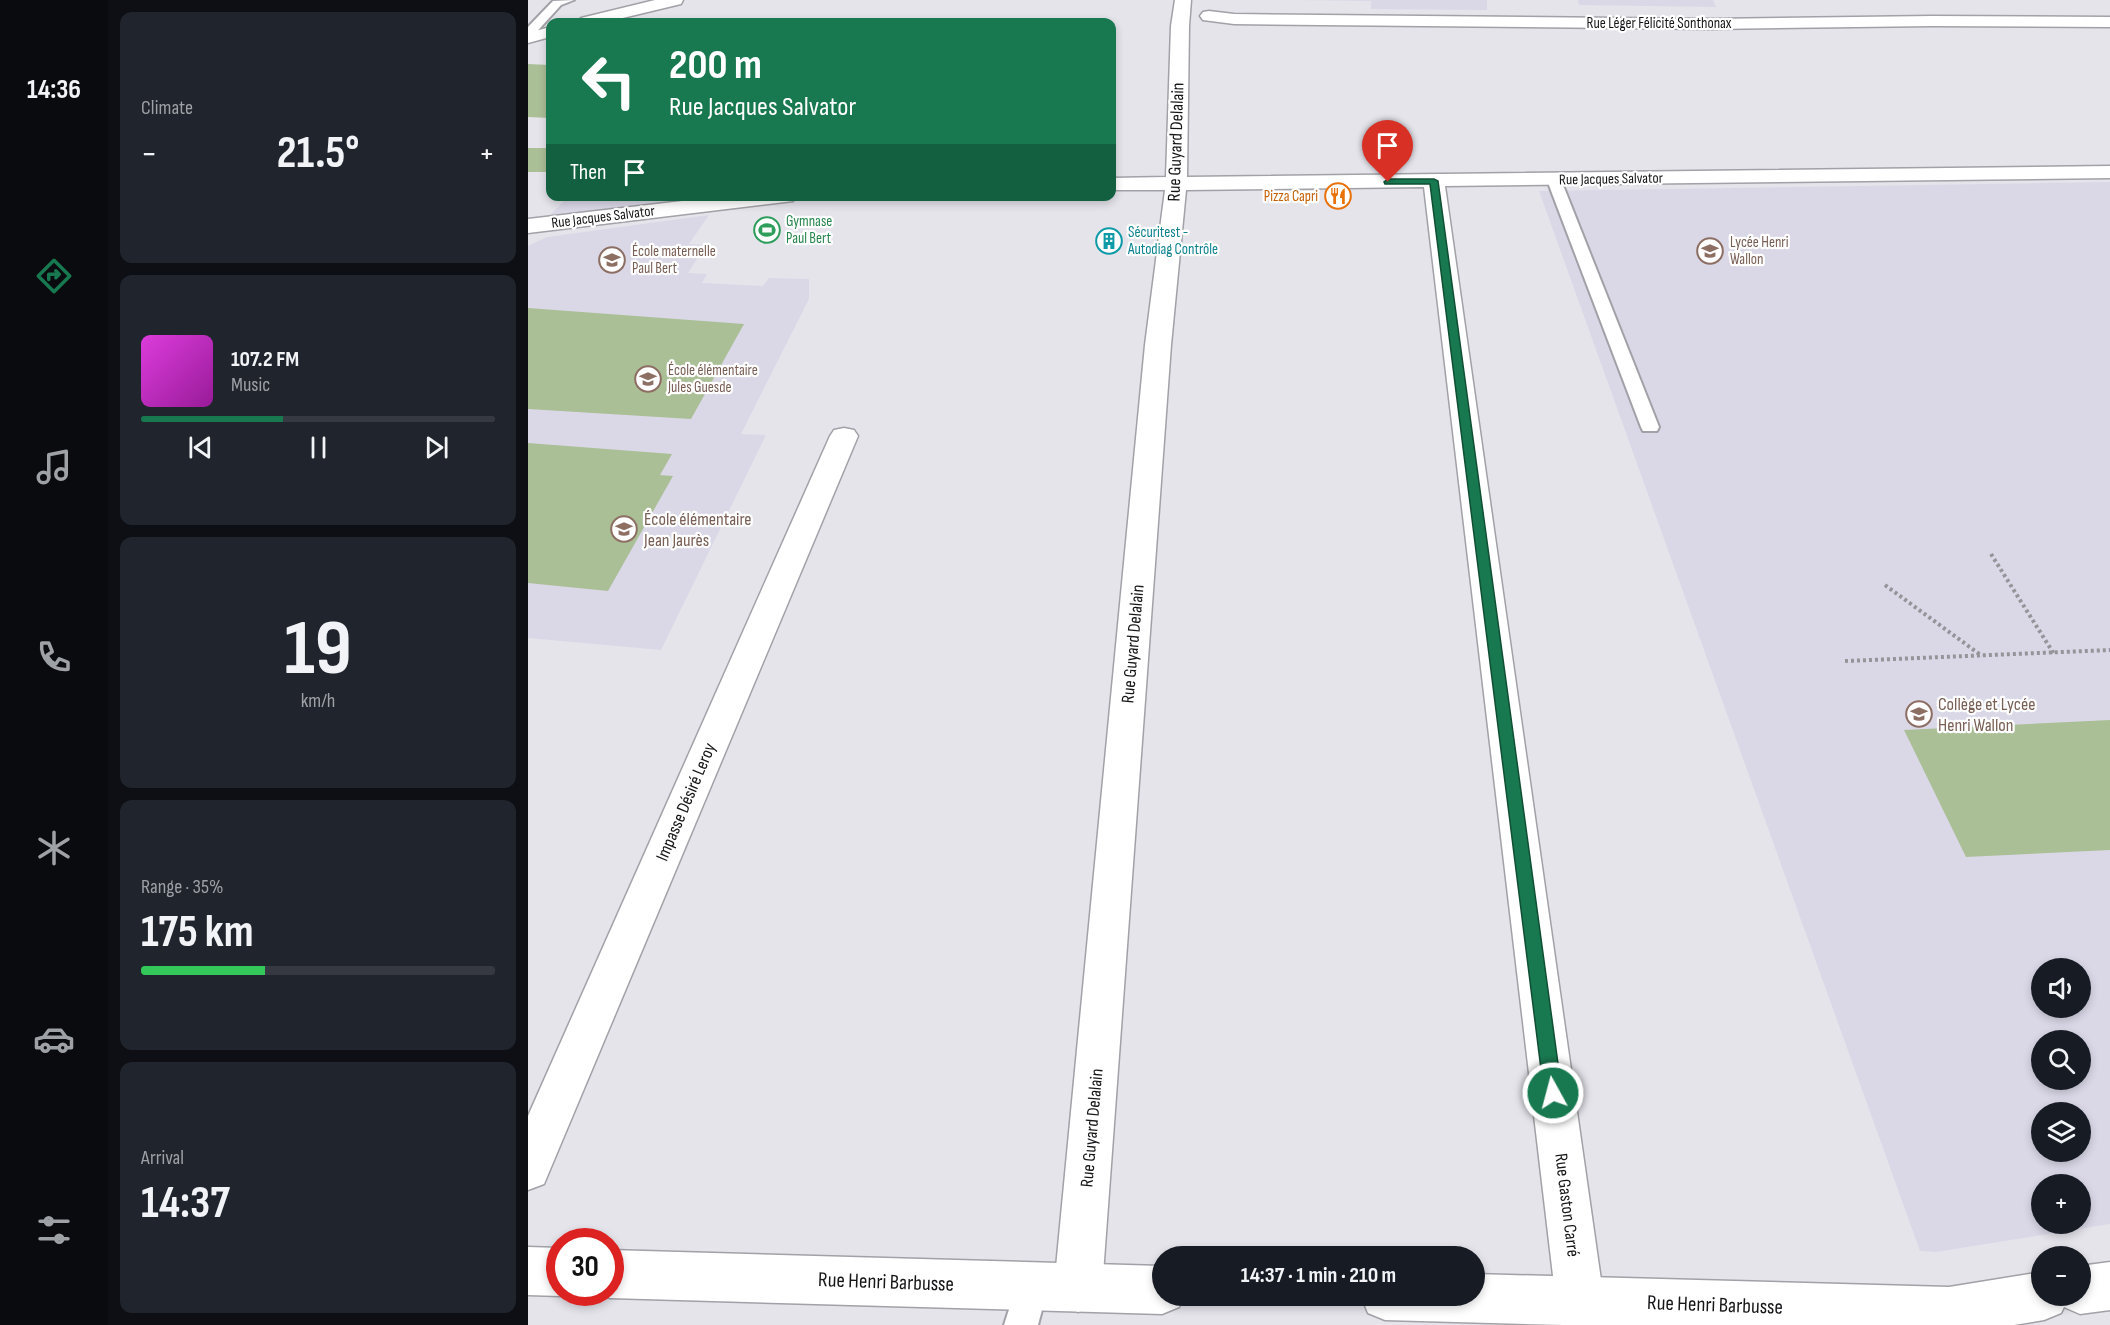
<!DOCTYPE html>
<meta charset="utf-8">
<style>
body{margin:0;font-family:"Sofia Sans Condensed",sans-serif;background:#20242c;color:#f1f3f6;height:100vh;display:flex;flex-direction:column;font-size:22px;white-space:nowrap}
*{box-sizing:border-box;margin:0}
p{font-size:20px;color:#9ea1a6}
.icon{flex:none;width:33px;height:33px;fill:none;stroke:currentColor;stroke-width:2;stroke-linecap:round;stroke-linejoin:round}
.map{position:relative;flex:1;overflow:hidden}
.panel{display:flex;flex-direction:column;gap:12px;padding:12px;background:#0d0f14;width:420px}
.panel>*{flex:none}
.guide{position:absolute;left:18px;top:18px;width:570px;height:183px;border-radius:12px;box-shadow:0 3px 9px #0003;background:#187950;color:#fff;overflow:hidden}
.controls{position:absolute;left:1503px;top:958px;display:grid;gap:12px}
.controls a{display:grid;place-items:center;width:60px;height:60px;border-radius:50%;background:#171b24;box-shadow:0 3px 9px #0003;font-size:30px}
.speed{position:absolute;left:18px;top:1228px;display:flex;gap:12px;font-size:30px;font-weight:700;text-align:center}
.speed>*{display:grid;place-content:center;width:78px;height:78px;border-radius:50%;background:#171b24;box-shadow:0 3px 9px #0003;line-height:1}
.speed .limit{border:9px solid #d22;background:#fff;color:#111}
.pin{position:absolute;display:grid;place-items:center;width:51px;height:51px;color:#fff;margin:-62px -26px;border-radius:50% 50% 50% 0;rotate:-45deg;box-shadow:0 0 6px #0007}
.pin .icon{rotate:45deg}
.me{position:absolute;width:66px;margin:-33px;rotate:353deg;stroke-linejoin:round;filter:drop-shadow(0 0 4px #0008)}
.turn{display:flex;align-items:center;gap:21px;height:126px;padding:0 24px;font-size:27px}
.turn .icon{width:78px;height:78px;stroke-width:2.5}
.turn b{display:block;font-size:42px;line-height:51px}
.then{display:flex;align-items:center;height:57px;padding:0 24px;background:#0003;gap:12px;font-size:22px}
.big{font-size:45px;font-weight:700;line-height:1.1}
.panel .card{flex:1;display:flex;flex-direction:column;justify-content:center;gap:9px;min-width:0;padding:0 21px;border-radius:12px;background:#20242c}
.panel .dial{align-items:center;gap:0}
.dial b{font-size:78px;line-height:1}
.song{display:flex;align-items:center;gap:18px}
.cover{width:72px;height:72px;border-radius:9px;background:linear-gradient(135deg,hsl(300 70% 55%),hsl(300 70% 35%))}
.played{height:6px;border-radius:3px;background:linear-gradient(90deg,#187950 40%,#363941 40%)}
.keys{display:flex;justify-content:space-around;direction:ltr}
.heat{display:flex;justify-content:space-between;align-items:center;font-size:33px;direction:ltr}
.charge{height:9px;border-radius:4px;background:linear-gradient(90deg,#34c759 35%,#363941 0)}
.trip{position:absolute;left:624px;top:1246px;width:333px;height:60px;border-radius:30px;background:#171b24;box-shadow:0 3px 9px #0003;font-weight:700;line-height:60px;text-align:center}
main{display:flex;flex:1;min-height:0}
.menu{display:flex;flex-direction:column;width:108px;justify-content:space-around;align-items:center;background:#090b0e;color:#9ea1a6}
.menu .icon{width:42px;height:42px}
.menu .on{color:#187950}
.menu b{font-size:27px;color:#f1f3f6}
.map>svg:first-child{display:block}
</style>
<main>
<nav class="menu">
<b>14:36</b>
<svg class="icon on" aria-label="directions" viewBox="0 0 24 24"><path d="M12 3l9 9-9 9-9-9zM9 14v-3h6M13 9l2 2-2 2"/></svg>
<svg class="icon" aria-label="music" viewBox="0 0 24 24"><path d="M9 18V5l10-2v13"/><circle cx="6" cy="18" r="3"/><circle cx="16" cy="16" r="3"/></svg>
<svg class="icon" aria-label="phone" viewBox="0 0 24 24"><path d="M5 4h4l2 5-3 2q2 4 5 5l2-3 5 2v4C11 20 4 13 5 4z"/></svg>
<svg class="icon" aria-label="climate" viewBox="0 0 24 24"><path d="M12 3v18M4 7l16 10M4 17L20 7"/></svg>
<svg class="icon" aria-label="car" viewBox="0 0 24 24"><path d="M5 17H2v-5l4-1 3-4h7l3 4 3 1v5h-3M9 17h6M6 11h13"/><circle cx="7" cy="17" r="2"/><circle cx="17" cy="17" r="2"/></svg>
<svg class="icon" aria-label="filters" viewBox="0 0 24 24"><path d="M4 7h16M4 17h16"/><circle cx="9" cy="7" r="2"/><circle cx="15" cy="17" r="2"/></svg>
</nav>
<section class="panel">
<div class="card"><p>Climate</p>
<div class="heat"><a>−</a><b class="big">21.5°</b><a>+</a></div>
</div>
<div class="card">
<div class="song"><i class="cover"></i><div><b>107.2 FM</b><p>Music</p></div></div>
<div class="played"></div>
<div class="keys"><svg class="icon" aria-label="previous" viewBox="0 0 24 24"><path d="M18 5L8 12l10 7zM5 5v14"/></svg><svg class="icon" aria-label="pause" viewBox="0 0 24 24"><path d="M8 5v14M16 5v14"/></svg><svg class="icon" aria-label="next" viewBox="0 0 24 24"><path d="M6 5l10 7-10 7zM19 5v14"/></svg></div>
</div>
<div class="card dial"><b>19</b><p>km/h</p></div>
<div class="card"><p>Range · 35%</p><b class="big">175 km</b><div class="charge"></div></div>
<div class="card"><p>Arrival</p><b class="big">14:37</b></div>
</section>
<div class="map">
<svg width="1582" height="1325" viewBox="0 0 1582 1325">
<rect width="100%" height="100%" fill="#e5e4eb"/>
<g fill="#dad8e7" fill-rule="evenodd">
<path d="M767,0H959V10L843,9V1Z"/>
<path d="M1041,0H1185L1188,7L1051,5L1050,0Z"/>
<path d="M1582,182V1224L1408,1252L1392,1251L1011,191ZM1514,969H1552V1008H1514ZM1514,1041H1552V1080H1514ZM1514,1113H1552V1152H1514ZM1514,1185H1552V1224H1514Z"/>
<path d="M40,197V196L172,197L21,216Z"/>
<path d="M181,215L161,244L178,245L160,273L179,274L174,283L235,286L241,278L281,279V299L213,434L238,435L133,650L0,638V246L19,237Z"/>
</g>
<g fill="#abbf97">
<path d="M0,64L22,65V118L0,117Z"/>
<rect x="0" y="148" width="22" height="24"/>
<path d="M0,308L216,324L163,419L0,409Z"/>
<path d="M0,443L144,454L132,475L145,476L80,591L0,583Z"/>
<path d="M1582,720V850L1438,857L1376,730Z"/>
</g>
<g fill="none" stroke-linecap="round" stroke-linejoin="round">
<g stroke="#a1a1a7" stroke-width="4">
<g id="lane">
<path d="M46,0L33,5L4,37L0,38V27L25,1Z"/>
<path d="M1026,176L1033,180L1131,427L1129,431H1115L1113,427L1019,180Z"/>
<path d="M504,1271L516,1275L520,1287L510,1325H476L492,1275Z"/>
</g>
</g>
<g stroke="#a1a1a7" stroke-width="3">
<g id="street">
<path d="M647,0H663L661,26L659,177L1582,166V178L917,186L1076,1301L1069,1318L1053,1325L1035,1318L1028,1301L896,187L658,190L643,345L574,1288L567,1305L550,1312L533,1305L526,1288L617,345L637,190H584V178L638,177L643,26Z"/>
<path d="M681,11L706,14L1183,19L1404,16L1582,17V27L1404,26L1183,29L706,24L675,20L672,16L675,12Z"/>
<path d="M197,196H267L265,201L257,202L0,233V219Z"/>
<path d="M316,428L326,430L330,436L16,1184L0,1190V1116L302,436L306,430Z"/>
</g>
</g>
<g stroke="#a1a1a7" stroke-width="3">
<g id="secondary">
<path d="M127,0H155L153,4L78,22H50L53,18Z"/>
<path d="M22,27V37L0,43V33Z"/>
<path d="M0,1247L32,1248V1293H39L32,1296L0,1295Z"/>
<path d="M82,1250L634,1266V1296H656L651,1307L634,1314L82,1298L70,1293H82Z"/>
<path d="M1582,1262V1310L1552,1314L1536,1307L1533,1313L1516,1320L1486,1325H1035L857,1320L840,1313L833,1296H946V1274L1421,1287L1514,1272V1296H1552V1266Z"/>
</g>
</g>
<g stroke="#949499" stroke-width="4" stroke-dasharray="3 3" stroke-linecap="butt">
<path d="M1463,554L1526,654"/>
<path d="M1357,585L1454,656"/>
<path d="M1317,661L1582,650"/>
</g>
<use href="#lane" fill="#fff" fill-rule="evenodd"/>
<use href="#street" fill="#fff" fill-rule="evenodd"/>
<use href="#secondary" fill="#fff" fill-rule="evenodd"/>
</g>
<path fill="#187950" stroke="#104f34" stroke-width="1.5" d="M860,179H906L910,181L1034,1093L1031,1099L1025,1101L1018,1099L1016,1093L902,184H857L856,182Z"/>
<defs>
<g id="restaurant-ring" transform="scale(1.35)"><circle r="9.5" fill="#fff" stroke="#e8710a" stroke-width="1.5"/><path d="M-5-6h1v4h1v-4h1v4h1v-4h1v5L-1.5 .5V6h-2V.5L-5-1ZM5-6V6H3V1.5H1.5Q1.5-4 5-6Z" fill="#e8710a"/></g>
<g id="stadium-ring" transform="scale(1.35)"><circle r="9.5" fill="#fff" stroke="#2e9e5b" stroke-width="1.5"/><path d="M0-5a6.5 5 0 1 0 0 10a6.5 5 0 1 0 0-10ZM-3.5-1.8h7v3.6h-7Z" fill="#2e9e5b"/></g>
<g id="building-ring" transform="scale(1.35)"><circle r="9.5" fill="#fff" stroke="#0f9aa8" stroke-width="1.5"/><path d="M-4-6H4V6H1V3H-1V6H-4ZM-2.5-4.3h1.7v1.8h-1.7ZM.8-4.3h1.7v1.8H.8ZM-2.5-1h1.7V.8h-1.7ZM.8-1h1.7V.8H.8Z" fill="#0f9aa8"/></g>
<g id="school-ring" transform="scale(1.35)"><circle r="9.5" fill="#fff" stroke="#8d6e63" stroke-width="1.5"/><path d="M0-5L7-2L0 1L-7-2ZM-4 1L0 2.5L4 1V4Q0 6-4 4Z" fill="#8d6e63"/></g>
</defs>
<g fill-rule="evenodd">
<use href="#restaurant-ring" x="810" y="196"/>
<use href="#stadium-ring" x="239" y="230"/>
<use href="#building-ring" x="581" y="241"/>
<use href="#school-ring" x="1182" y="251"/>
<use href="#school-ring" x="84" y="260"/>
<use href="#school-ring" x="120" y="379"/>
<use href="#school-ring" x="96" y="529"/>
<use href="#school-ring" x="1391" y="714"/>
</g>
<g text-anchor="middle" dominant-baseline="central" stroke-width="4.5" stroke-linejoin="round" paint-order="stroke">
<g font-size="15" fill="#161618" stroke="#fff">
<text x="1131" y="23">Rue Léger Félicité Sonthonax</text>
<text transform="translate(1083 179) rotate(-1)">Rue Jacques Salvator</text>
<text transform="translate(75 217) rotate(-7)">Rue Jacques Salvator</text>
</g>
<g font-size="15" fill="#c56008" stroke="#fff" text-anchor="end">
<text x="790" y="196">Pizza Capri</text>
</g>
<g font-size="15" fill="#27864d" stroke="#fff" text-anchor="start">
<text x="258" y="221">Gymnase<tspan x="258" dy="17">Paul Bert</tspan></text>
</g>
<g font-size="15" fill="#0d838f" stroke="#fff" text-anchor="start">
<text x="600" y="232">Sécuritest -<tspan x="600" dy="17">Autodiag Contrôle</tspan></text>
</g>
<g font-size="15" fill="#785e54" stroke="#fff" text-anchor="start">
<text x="1202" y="242">Lycée Henri<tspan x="1202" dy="17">Wallon</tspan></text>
<text x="104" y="251">École maternelle<tspan x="104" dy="17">Paul Bert</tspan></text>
<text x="140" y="370">École élémentaire<tspan x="140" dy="17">Jules Guesde</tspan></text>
</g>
<g font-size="18" fill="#161618" stroke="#fff">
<text transform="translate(648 142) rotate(-88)">Rue Guyard Delalain</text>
<text transform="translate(605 644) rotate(-85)">Rue Guyard Delalain</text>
<text transform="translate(158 802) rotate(-67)">Impasse Désiré Leroy</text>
<text transform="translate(564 1128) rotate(-85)">Rue Guyard Delalain</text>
<text transform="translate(1039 1205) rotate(83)">Rue Gaston Carré</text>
</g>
<g font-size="18" fill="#785e54" stroke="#fff" text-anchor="start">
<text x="116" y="519">École élémentaire<tspan x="116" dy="21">Jean Jaurès</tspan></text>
<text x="1410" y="704">Collège et Lycée<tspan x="1410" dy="21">Henri Wallon</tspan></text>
</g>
<g font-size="21" fill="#161618" stroke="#fff">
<text transform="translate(358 1282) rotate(2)">Rue Henri Barbusse</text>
<text transform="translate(1187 1305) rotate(2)">Rue Henri Barbusse</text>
</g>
</g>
</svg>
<div class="controls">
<a><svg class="icon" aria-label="sound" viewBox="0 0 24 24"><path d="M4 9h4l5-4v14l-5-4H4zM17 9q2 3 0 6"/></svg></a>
<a><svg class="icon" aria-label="search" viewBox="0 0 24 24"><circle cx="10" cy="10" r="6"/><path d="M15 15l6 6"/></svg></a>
<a><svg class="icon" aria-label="layers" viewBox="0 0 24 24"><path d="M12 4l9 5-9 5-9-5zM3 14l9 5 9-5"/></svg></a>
<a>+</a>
<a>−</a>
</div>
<div class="speed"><div class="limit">30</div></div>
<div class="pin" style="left:860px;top:182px;background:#d93025"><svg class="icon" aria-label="arrive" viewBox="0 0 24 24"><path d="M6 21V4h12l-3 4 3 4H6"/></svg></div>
<svg class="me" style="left:1025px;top:1093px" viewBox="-20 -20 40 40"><circle r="17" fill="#187950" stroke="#fff" stroke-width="3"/><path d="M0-11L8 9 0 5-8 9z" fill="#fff"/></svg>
<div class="trip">14:37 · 1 min · 210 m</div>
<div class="guide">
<div class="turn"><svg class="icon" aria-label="left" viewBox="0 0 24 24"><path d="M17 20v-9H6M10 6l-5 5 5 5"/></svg><div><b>200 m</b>Rue Jacques Salvator</div></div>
<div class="then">Then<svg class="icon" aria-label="arrive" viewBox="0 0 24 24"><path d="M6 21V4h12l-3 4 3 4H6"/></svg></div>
</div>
</div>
</main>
